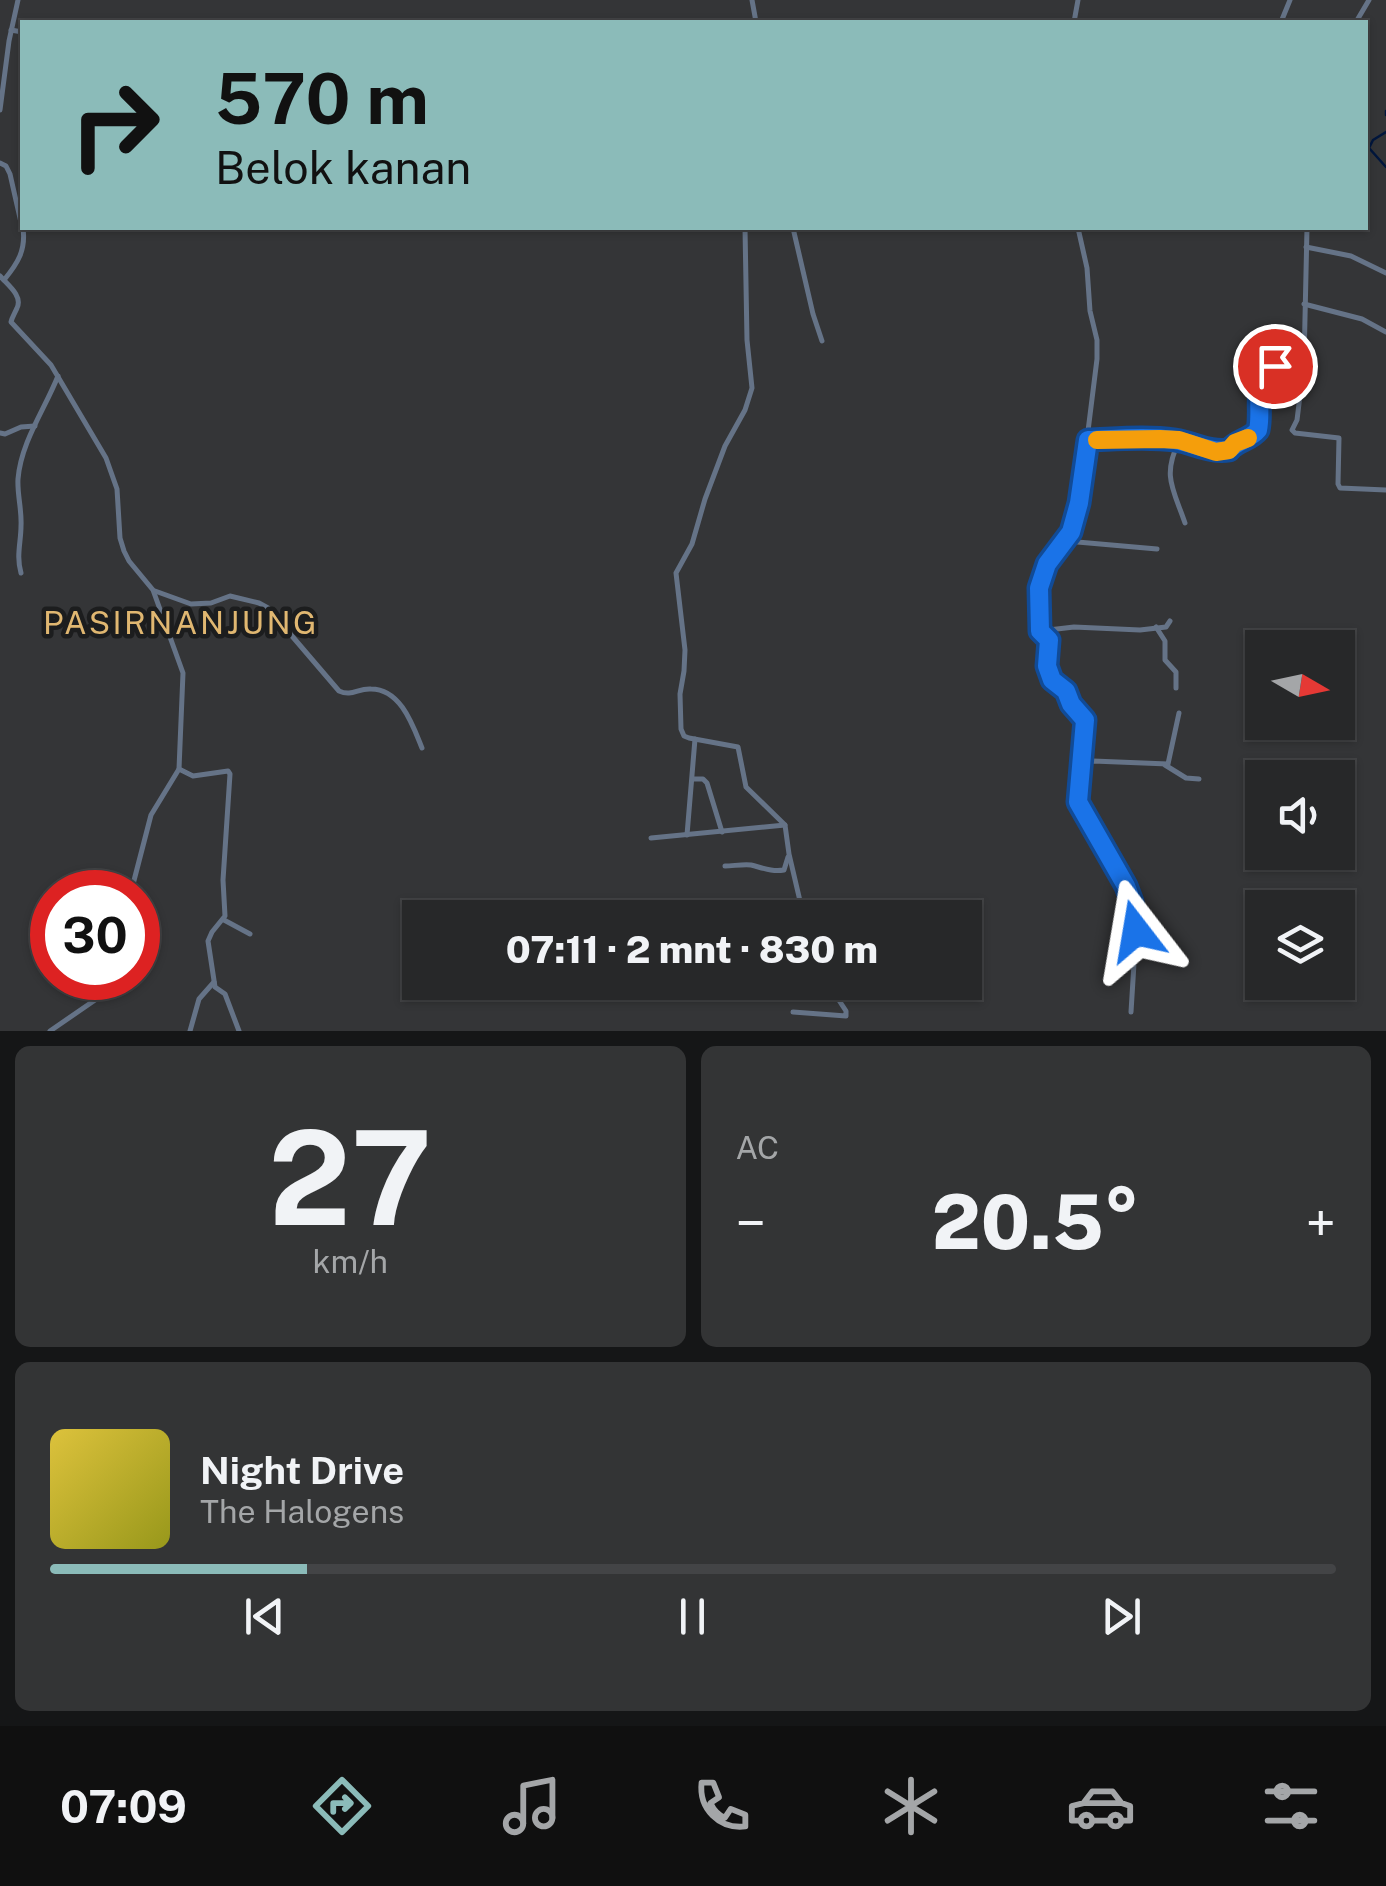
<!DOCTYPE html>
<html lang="id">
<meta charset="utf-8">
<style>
body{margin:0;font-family:"Public Sans",sans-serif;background:#333435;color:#f1f3f6;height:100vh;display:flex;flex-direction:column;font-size:38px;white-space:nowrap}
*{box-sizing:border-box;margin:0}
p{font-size:32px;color:#a4a6a8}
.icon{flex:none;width:55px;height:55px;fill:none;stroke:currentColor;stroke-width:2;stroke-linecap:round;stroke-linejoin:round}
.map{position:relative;height:1031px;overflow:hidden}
.side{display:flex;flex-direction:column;gap:15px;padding:15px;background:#151617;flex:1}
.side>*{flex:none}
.guide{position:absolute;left:20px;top:20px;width:1348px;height:210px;border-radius:0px;box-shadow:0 2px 8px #0004,0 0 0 2px #434446;background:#8bbbb9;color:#111;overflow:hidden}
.needle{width:65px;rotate:99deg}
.tools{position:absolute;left:1245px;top:630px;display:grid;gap:20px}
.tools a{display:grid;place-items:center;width:110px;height:110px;border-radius:0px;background:#272829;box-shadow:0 2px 8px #0004,0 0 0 2px #434446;font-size:50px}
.speed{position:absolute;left:30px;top:870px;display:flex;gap:20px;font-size:50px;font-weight:700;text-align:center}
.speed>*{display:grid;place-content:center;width:130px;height:130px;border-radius:50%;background:#272829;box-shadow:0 2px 8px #0004,0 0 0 2px #434446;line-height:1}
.speed .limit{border:15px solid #d22;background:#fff;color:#111}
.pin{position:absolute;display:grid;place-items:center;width:85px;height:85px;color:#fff;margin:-42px;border:5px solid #fff;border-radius:50%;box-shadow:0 2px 10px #0007}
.me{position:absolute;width:110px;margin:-55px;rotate:346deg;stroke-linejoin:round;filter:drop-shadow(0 0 8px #0008)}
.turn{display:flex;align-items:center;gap:35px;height:210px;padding:0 30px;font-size:45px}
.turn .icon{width:130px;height:130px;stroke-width:2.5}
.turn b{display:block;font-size:70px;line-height:85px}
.big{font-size:75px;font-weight:800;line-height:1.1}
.side .widget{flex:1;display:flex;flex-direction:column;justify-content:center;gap:15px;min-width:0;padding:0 35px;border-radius:15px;background:#333435}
.side .dial{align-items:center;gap:0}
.dial b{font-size:130px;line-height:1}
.song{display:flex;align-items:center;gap:30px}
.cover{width:120px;height:120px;border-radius:15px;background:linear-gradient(135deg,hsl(50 70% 55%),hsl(60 70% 35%))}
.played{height:10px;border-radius:5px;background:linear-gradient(90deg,#8bbbb9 20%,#434446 20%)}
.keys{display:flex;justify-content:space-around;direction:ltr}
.heat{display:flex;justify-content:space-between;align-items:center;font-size:55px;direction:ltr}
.side .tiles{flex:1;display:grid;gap:15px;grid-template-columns:1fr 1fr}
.widget:last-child{grid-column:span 2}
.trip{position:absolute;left:402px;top:900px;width:580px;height:100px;border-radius:0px;background:#272829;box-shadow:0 2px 8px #0004,0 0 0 2px #434446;font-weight:800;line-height:100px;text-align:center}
.tabs{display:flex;height:160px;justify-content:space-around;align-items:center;background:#101010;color:#a4a6a8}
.tabs .icon{width:70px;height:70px}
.tabs .current{color:#8bbbb9}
.tabs b{font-size:45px;color:#f1f3f6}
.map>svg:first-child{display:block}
</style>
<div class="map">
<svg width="1386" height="1031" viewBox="0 0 1386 1031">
<rect width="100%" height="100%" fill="#343537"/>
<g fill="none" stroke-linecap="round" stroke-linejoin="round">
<g stroke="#01163d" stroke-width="2.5">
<path d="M1386,111V115"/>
<path d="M1386,132L1373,140L1369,148L1386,167"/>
</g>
<g stroke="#657387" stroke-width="5">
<path d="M752,0L756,22"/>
<path d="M1074,22L1078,0"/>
<path d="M1281,22L1290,0"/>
<path d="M1356,22L1369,0"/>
<path d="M11,30L22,32"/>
<path d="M0,110L9,41L18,0"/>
<path d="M0,163L6,166L10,174L22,227"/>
<path d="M745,228L747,340L752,388L745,410L725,446L705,499L692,544L676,573L685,650L684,671L680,694L681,729L684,736L689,738L738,747L746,787L785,825L789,854L804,918"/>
<path d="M793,228L813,314L822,341"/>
<path d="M1078,228L1087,268L1090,311L1097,340V359L1079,503L1071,532L1047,565L1043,575L1038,595L1040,631L1049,640L1047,666L1052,680L1066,691L1071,704L1085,720L1078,802L1126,885L1132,902L1136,931L1131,1012"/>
<path d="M1307,228L1304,363L1297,420L1292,430L1295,433L1339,438L1338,484L1340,488L1386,490"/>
<path d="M1306,247L1351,256L1386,273"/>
<path d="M0,276C8,285 23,296 17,308C15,313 12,317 11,322L51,365L106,458L117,489L120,538L124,551L129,561L153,590L183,673L179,769L151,815L131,892"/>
<path d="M4,280C18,263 26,250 23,228"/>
<path d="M1304,304L1362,319L1386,332"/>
<path d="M0,433L5,434L21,427L35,426"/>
<path d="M1088,440C1116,439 1147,436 1175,440C1194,443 1210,453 1229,450C1237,440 1250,440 1258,430C1262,413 1251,378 1271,368C1280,363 1294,364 1304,363"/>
<path d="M1179,441C1162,476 1173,488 1185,523"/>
<path d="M1066,541L1157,549"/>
<path d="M21,573C16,556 21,542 21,526C22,510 17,494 18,479C21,442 45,409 58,376"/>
<path d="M155,591L191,604L211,603L230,596L259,603L268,608L339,691C352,697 358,688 371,689C401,689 413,726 422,748"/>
<path d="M1156,627L1165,641V660L1176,672V688"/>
<path d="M1040,631L1074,627L1140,630L1166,627L1170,621"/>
<path d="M1082,765L1093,761L1168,764L1179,713"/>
<path d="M1165,765L1186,778L1199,779"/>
<path d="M179,769L193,776L228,771L230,774L223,880L225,916L212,932L208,941L215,987L225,994L239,1031"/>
<path d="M693,779H703L707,783L722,832"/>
<path d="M687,835L695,739"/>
<path d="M651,838L785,825"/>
<path d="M725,866C733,866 743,864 751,865C763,868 772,872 784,870L788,857"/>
<path d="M224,920L250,934"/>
<path d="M793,1012L846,1016V1011L827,982"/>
<path d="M50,1031L127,978"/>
<path d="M190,1031L199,999L214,982"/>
</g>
</g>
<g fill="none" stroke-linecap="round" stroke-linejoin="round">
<g stroke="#114b97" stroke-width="25">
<path id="route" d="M1136,931L1132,902L1126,886L1078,802L1085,720L1071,704L1066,691L1052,680L1047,666L1049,640L1040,631L1039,588L1047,564L1071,532L1079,503L1088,440C1116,439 1147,436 1175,440C1194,443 1210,453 1229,450C1237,440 1250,440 1258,430C1263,408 1251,379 1275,366"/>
</g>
<use href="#route" stroke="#1a73e8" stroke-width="18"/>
<path stroke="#f59e0b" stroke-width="18" d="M1097,440L1160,439L1179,440L1216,452L1229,450L1235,443L1248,438"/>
</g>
<g text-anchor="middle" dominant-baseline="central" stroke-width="9" stroke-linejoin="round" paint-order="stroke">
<g font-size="32" letter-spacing="2.5" fill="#e0b771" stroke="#1c1d1e">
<text x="181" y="622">PASIRNANJUNG</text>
</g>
</g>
</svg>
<div class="tools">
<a><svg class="needle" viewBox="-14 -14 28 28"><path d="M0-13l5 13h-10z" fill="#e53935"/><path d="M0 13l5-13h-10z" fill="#a4a6a8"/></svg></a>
<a><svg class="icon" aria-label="sound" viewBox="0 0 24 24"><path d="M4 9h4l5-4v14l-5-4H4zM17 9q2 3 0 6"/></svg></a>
<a><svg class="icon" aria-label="layers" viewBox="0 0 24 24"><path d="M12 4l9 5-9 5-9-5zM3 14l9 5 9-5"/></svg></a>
</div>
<div class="speed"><div class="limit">30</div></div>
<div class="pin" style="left:1275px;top:366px;background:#d93025"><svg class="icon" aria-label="arrive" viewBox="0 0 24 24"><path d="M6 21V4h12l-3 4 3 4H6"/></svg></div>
<svg class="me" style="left:1136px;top:931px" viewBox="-20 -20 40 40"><path d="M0-17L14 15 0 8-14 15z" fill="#1a73e8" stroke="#fff" stroke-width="4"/></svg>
<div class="trip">07:11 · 2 mnt · 830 m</div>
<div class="guide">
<div class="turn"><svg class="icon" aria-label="right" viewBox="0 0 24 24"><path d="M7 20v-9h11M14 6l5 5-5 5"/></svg><div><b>570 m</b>Belok kanan</div></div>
</div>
</div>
<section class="side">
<div class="tiles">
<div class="widget dial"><b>27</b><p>km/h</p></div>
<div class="widget"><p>AC</p>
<div class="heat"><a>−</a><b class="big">20.5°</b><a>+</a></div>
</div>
<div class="widget">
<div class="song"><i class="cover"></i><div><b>Night Drive</b><p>The Halogens</p></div></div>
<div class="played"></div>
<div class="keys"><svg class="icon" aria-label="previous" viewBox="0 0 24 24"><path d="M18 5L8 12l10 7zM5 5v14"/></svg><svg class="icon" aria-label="pause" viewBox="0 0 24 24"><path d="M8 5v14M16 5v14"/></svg><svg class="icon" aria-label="next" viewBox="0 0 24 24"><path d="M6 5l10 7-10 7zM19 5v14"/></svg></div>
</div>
</div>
</section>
<nav class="tabs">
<b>07:09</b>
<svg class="icon current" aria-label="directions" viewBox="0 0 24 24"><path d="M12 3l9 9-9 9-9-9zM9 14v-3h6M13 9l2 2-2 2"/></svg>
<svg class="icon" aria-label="music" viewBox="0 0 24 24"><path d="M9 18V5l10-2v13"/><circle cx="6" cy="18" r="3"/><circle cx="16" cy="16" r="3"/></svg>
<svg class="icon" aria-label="phone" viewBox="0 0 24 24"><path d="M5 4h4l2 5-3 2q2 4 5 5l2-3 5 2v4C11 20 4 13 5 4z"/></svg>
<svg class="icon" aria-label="climate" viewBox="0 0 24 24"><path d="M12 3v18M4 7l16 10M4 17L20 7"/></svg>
<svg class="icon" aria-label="car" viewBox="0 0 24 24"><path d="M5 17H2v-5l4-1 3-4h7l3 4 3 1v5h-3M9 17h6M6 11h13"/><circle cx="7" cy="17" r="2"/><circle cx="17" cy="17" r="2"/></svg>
<svg class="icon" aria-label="filters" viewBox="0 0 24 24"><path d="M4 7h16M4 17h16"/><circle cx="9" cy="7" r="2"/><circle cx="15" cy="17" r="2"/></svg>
</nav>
